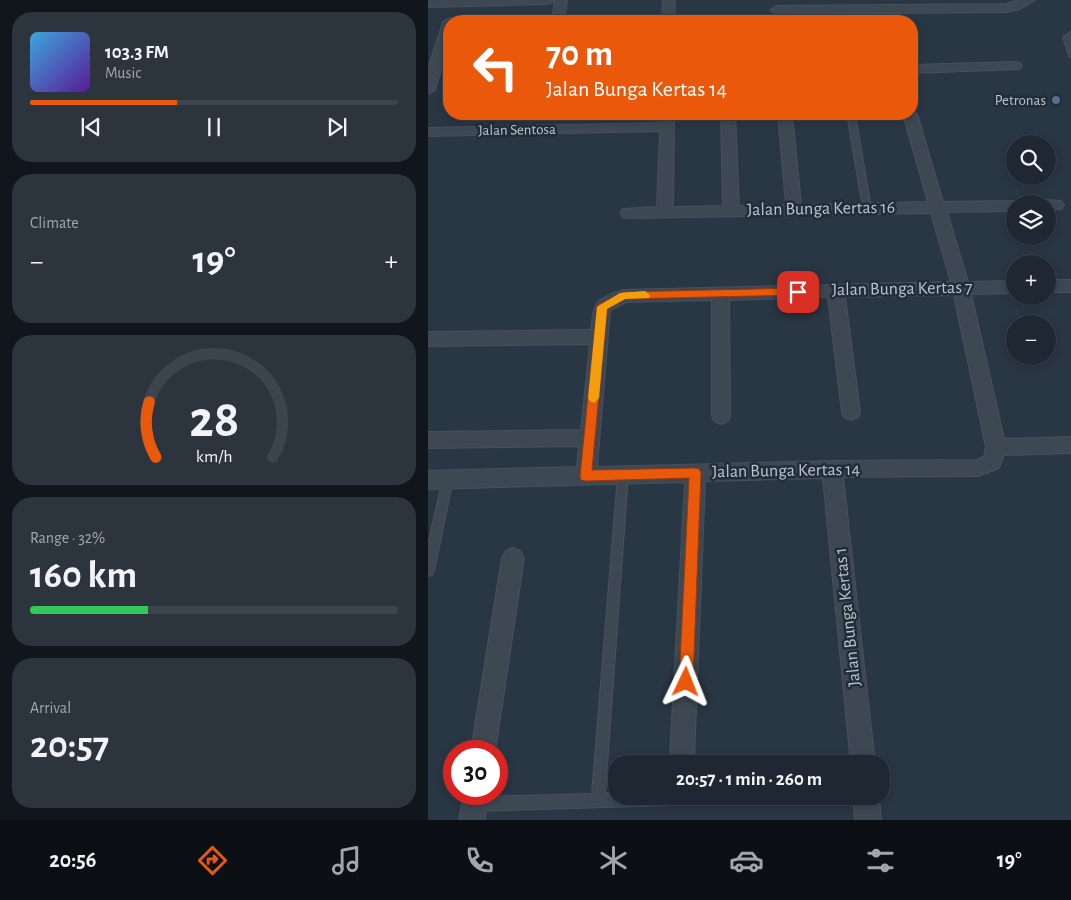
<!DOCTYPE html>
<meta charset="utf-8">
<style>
body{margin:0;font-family:"Alegreya Sans",sans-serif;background:#2c343e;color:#f1f3f6;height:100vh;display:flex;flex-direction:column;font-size:19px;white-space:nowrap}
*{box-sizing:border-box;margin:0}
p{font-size:16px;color:#a1a6ac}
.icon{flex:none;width:28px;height:28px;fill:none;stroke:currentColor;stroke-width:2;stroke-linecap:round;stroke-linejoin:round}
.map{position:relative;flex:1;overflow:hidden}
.drawer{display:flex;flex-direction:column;gap:12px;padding:12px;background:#11161c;width:428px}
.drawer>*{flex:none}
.banner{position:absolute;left:15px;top:15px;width:475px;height:105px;border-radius:20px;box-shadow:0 2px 8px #0003,0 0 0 1px #3c444d;background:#ea580c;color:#fff;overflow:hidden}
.buttons{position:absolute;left:578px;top:135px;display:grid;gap:10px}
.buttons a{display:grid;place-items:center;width:50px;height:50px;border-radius:50%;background:#1f2832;box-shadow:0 2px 8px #0003,0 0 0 1px #3c444d;font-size:25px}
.speed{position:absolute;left:15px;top:740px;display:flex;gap:10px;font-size:25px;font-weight:700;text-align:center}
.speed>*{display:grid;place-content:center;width:65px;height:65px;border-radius:50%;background:#1f2832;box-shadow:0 2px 8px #0003,0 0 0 1px #3c444d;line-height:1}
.speed .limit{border:8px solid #d22;background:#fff;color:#111}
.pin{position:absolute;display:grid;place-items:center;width:42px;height:42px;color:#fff;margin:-21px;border-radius:10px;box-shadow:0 2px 8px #0006}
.me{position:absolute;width:55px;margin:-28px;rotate:2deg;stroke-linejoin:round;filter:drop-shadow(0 0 4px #0008)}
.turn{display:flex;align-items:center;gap:18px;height:105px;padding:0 20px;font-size:22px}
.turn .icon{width:65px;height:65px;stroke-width:2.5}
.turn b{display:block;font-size:35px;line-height:42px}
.big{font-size:38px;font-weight:700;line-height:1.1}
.drawer .card{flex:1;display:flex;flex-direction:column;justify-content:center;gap:8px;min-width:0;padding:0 18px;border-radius:20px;background:#2c343e}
.drawer .dial{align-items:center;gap:0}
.dial svg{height:130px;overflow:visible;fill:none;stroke:#3c444d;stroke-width:7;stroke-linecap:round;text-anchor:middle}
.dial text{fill:#f1f3f6;stroke:none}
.song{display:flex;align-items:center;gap:15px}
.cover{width:60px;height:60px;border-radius:8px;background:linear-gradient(135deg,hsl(200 70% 55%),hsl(270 70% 35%))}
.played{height:5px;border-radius:2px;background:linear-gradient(90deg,#ea580c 40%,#3c444d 40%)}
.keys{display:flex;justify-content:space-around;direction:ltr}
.heat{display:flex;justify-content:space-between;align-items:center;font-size:28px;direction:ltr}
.charge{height:8px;border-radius:4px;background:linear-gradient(90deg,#34c759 32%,#3c444d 0)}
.trip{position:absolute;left:180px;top:755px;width:282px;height:50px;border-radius:20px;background:#1f2832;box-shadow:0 2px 8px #0003,0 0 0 1px #3c444d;font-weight:700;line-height:50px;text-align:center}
.dock{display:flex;height:80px;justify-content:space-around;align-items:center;background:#0c1014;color:#a1a6ac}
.dock .icon{width:35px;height:35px}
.dock .selected{color:#ea580c}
.dock b{font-size:22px;color:#f1f3f6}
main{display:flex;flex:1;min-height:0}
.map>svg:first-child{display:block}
</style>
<main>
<section class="drawer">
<div class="card">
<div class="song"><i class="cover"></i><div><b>103.3 FM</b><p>Music</p></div></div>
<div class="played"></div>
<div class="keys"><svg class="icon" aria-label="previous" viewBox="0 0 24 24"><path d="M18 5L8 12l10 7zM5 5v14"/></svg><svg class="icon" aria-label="pause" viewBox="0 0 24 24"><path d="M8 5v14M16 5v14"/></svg><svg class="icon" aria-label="next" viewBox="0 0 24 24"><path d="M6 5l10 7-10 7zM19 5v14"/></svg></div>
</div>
<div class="card"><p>Climate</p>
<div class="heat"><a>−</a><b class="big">19°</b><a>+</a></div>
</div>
<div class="card dial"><svg viewBox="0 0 100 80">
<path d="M14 69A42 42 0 1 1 86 69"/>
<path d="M14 69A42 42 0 0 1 10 35" stroke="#ea580c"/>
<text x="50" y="56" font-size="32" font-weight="700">28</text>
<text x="50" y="72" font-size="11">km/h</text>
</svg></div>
<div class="card"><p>Range · 32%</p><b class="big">160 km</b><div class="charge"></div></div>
<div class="card"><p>Arrival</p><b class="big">20:57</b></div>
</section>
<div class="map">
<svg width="644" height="820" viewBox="0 0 644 820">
<rect width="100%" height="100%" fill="#293643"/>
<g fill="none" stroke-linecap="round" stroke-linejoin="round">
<g stroke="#47515c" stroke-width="2">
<g id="lane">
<path d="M644,31V36L642,38L644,44V58L641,56L635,37Z"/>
<path d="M419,114H427L443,208L439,211L435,208Z"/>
<path d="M195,470L199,472L200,475L177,793H189V796H320L318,801L313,803L46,811L41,809L39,804L41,799L46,797L164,794L190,475L191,472Z"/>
<path d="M20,474L24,476L25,479L6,571L4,575L0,576V545L15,479L16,476Z"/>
</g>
</g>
<g stroke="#47515c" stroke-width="2">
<g id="street">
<path d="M0,0H127L121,4L0,7Z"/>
<path d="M127,0H139L136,21H124Z"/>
<path d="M235,0H247L246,21H234Z"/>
<path d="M591,0H607L592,9L578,12L348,14L342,10L348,6L578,4Z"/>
<path d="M21,18L27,21H21V42L7,90L0,94V69L15,22Z"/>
<path d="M587,62L592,63L594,66L592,69L484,73V65Z"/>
<path d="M484,110L489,114L515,202L586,201L592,204H586V211L519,212L540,282L586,281V293L543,294L576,439L644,437V453L576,455L571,468L550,476L415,477L447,764H423L395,478L277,481L266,758L264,764H244L242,758L257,482L0,489V471L149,467L151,446L0,448V432L153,430L162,344L0,346V332L163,330C166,303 166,299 195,290L523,282L503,213L200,218L195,217L192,213L195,209L229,207L232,131L0,136V128L232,123V114H246L245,207L295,206L293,114H307L311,206L358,205L350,114H364L373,205L500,202L475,114H484ZM526,295L558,447L556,457L549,460L404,461L169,467L182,310L198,302L284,300V416L286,421L293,424L300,421L302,416L301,300L400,297L414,412L416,417L423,420L430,417L432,412L417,297Z"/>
<path d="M619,200L633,201L636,205L633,209L619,210V204H612Z"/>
<rect x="619" y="280" width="25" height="12"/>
<path d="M85,548L92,551L96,558L67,751H43L74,558L78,551Z"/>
<path d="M36,794H60L57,820H31Z"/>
<path d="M425,796H451L453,820H427Z"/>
</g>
</g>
<use href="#lane" fill="#3d4852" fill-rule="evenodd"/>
<use href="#street" fill="#3d4852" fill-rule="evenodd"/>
</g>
<path fill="#ea580c" stroke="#983908" d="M370,288L375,292L370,295L197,299L179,309L164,470L267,468L271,469L273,473L265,682L263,687L258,689L253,687L251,682L261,478L158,481L153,480L152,476L169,307L170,305L195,292Z"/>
<path fill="#f59e0b" d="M217,291L222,295L221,298L197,299L179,309L171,398L166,403L162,401L160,398L169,307L192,293Z"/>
<circle fill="#5c6f8a" stroke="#212d38" stroke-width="2" cx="628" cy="100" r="5"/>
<g text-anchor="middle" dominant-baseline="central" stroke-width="5" stroke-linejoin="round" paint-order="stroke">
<g font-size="15" fill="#bac3cc" stroke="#212d38" text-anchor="end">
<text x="618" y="100">Petronas</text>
</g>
<g font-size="15" fill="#bac3cc" stroke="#212d38">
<text transform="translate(89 130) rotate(-1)">Jalan Sentosa</text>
</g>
<g font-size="18" fill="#bac3cc" stroke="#212d38">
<text transform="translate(393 209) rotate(-1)">Jalan Bunga Kertas 16</text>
<text transform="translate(474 289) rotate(-1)">Jalan Bunga Kertas 7</text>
<text transform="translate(358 471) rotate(-1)">Jalan Bunga Kertas 14</text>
<text transform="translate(420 617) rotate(-96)">Jalan Bunga Kertas 1</text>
</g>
</g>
</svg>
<div class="buttons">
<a><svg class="icon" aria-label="search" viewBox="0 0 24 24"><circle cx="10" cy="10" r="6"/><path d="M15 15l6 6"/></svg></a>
<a><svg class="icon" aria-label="layers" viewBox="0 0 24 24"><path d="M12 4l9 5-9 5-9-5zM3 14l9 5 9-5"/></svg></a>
<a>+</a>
<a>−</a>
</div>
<div class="speed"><div class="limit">30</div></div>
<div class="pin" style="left:370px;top:292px;background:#d93025"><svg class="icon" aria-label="arrive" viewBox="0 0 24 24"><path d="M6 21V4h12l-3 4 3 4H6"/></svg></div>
<svg class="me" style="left:258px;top:682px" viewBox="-20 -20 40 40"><path d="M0-17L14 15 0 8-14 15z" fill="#ea580c" stroke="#fff" stroke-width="4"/></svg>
<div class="trip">20:57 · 1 min · 260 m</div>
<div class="banner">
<div class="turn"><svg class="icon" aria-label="left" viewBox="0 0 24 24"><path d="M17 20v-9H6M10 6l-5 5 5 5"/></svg><div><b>70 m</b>Jalan Bunga Kertas 14</div></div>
</div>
</div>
</main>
<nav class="dock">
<b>20:56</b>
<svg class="icon selected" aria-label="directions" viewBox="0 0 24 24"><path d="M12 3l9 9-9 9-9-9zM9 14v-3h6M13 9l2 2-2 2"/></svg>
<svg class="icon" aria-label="music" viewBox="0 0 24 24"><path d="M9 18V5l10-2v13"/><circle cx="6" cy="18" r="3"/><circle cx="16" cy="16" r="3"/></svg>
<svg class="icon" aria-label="phone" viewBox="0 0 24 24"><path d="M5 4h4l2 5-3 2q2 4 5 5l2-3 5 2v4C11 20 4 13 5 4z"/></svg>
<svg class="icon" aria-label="climate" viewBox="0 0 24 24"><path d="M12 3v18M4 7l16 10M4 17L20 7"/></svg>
<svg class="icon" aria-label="car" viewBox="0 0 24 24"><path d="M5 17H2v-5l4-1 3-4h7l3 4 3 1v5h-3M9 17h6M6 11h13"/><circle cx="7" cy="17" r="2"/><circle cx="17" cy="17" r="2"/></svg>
<svg class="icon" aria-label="filters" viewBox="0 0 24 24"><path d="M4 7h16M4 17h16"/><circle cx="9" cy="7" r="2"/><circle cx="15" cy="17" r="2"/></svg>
<b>19°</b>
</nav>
